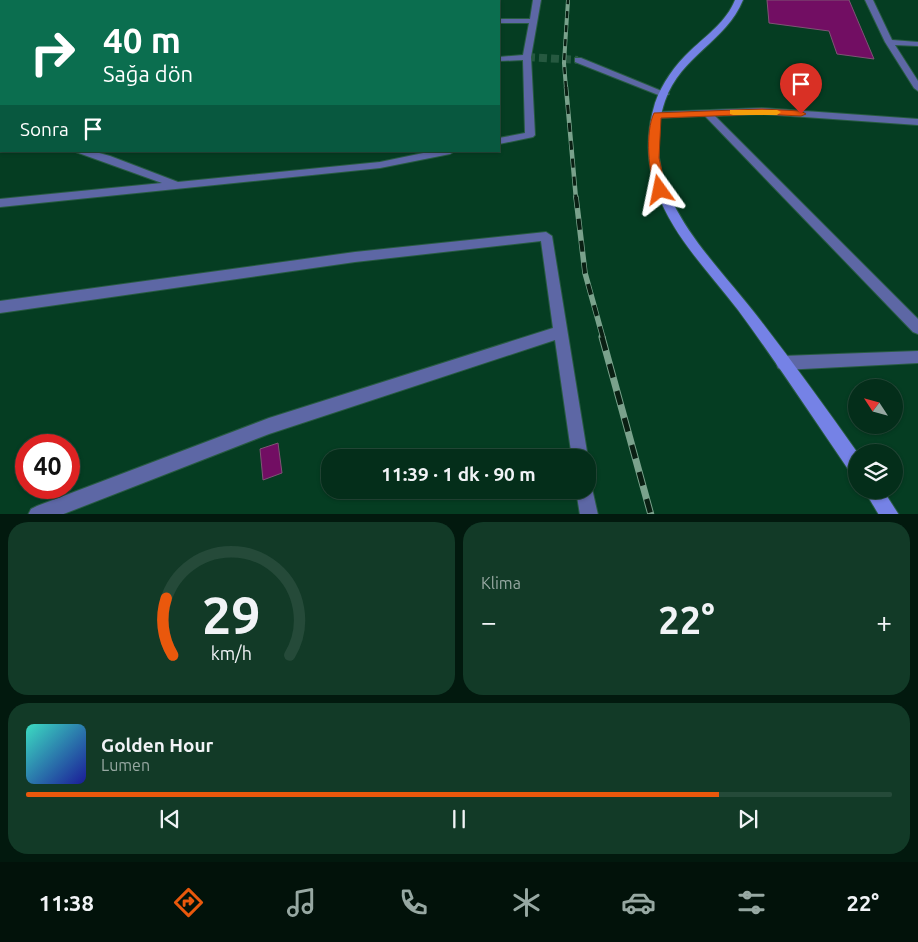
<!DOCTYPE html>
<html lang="tr">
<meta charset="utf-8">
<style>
body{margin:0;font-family:Ubuntu,sans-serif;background:#123a27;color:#f1f3f6;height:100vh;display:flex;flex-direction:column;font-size:19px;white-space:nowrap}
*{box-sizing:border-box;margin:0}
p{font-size:16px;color:#97a8a2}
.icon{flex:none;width:28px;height:28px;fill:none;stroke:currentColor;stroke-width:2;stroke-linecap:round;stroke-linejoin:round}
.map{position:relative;height:514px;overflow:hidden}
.panel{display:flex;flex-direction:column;gap:8px;padding:8px;background:#02190e;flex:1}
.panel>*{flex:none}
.guide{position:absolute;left:0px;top:0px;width:500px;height:152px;box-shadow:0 1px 4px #0004,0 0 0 1px #254a39;background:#0b6e4f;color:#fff;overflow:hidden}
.needle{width:32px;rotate:306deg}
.fabs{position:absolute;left:848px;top:379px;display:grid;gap:10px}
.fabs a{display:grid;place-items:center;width:55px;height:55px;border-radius:50%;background:#042e1a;box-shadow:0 1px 4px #0004,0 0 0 1px #254a39;font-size:25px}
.speed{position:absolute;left:15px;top:434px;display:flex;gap:10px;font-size:25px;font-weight:700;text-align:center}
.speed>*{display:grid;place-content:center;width:65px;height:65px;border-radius:50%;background:#042e1a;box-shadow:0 1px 4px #0004,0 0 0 1px #254a39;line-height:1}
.speed .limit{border:8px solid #d22;background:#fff;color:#111}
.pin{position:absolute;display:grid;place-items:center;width:42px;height:42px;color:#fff;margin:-51px -21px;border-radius:50% 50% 50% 0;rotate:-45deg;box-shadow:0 0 5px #0007}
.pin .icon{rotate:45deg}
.me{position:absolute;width:55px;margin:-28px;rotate:348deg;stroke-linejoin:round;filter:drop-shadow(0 0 4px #0008)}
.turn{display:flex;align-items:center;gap:18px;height:105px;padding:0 20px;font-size:22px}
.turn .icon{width:65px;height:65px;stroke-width:2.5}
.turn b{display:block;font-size:35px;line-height:42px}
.then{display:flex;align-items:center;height:48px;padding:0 20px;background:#0003;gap:10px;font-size:19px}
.big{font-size:38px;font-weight:700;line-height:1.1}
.panel .tile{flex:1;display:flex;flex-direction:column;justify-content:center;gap:8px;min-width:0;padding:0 18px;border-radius:20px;background:#123a27}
.panel .dial{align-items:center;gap:0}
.dial svg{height:130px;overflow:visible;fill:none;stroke:#254a39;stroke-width:7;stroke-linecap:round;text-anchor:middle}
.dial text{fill:#f1f3f6;stroke:none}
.song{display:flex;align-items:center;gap:15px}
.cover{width:60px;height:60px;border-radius:8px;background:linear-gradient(135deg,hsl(170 70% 55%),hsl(240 70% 35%))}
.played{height:5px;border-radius:2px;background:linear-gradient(90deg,#ea580c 80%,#254a39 80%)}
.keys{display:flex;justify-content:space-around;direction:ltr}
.heat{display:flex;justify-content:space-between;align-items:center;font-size:28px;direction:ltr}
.panel .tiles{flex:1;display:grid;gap:8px;grid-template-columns:1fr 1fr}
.tile:last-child{grid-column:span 2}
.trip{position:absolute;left:321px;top:449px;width:275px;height:50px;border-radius:20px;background:#042e1a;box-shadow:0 1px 4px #0004,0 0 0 1px #254a39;font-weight:700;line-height:50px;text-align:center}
.tab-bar{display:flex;height:80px;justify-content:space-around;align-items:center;background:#02120a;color:#97a8a2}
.tab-bar .icon{width:35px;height:35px}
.tab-bar .selected{color:#ea580c}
.tab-bar b{font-size:22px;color:#f1f3f6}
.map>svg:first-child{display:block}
</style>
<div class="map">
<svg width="918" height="515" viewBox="0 0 918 515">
<rect width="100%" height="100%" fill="#053d22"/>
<g fill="#720e63" stroke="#7f5475">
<path d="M767,0H849L874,59L837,54L829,31L769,23Z"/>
<path d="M278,443L282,473L263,480L260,449Z"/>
</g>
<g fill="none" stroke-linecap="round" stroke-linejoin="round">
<path stroke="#265940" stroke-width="8" stroke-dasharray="8 4" stroke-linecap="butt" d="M527,57L578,60"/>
<g stroke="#285b42" stroke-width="2">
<g id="street">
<path d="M533,0H541L531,57L535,135L533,137L499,144V138L525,133L523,60L499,61V57L523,55L529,23H499V19H530Z"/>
<path d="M865,0H873L892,40L918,42V46L895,45L918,81V91L914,88L885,42Z"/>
<rect x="0" y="32" width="1" height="5"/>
<path d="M575,58H581L669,94L664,97L661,96L575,62Z"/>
<path d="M762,108L918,119V125L762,114L715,116L918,319V334L913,332L705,116L657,118L652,115L657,112Z"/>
<rect x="0" y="132" width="1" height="6"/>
<path d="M73,151H92L110,156L178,182L380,162L433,151H455L450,154L380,168L0,207V199L162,183Z"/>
<path d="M546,232L552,236L588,458V460V458H572L555,340L269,434L61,515H28L31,509L37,506L269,418L553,328L541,241L355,262L0,313V301L355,252Z"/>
<path d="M918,351V363L783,370L778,368L776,363L778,358L783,356Z"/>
<path d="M588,482L591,484L598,515H580L576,490H588Z"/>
</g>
</g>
<g stroke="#285b42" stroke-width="2">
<g id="secondary">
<path d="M735,0H743C726,42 681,55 665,101C634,192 712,256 761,321C794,364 826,408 857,452L856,474L850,472C813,418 777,363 738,310C709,272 674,238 657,192C646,164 646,132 655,103C662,83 675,65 691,50C708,34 726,22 735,0Z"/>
<path d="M864,490H883L899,515H879Z"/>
</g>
</g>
<use href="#street" fill="#5d67a5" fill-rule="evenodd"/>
<use href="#secondary" fill="#7582e6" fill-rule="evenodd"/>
<g stroke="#7aa28c" stroke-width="4">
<path id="rail-far3" d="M566,88L564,63L568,0"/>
</g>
<g stroke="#7aa28c" stroke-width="4.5">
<path id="rail-far2" d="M566,87L576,199"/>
</g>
<g stroke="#7aa28c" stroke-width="5.5">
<path id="rail-far1" d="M576,197L585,273L603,338"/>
</g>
<g stroke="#7aa28c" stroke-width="7">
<path id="rail" d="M602,337L651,515"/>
</g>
<use href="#rail-far3" stroke="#0a1f13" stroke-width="2.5" stroke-dasharray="7" stroke-linecap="butt"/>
<use href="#rail-far2" stroke="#0a1f13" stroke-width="3" stroke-dasharray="9" stroke-linecap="butt"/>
<use href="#rail-far1" stroke="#0a1f13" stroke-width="4" stroke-dasharray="11" stroke-linecap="butt"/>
<use href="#rail" stroke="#0a1f13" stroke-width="5" stroke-dasharray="14" stroke-linecap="butt"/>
</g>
<path fill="#ea580c" stroke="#983908" d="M762,109L801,111L806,114L801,116L762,114L661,118L659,158L666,190L664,192H657C648,174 645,132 654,113Z"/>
<path fill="#f59e0b" d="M730,110H777L781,112L777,115H733L730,114Z"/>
</svg>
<div class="fabs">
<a><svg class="needle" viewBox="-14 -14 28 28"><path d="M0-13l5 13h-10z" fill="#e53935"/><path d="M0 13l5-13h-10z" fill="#97a8a2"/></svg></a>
<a><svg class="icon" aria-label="layers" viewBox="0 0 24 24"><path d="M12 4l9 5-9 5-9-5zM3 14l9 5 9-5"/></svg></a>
</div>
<div class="speed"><div class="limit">40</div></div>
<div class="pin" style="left:801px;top:114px;background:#d93025"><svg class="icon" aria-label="arrive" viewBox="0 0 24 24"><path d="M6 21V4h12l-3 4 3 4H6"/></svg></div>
<svg class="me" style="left:660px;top:190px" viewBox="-20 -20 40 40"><path d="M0-17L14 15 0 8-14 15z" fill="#ea580c" stroke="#fff" stroke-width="4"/></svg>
<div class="trip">11:39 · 1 dk · 90 m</div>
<div class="guide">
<div class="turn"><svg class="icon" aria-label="right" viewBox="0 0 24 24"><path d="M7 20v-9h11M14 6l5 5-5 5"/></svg><div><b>40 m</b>Sağa dön</div></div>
<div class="then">Sonra<svg class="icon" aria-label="arrive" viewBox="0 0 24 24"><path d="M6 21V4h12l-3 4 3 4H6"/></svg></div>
</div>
</div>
<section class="panel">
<div class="tiles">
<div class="tile dial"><svg viewBox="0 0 100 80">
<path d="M14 69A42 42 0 1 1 86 69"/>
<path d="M14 69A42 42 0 0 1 10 34" stroke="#ea580c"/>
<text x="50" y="56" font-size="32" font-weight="700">29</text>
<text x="50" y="72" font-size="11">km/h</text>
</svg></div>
<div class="tile"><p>Klima</p>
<div class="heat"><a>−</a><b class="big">22°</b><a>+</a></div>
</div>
<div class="tile">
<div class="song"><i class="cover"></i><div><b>Golden Hour</b><p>Lumen</p></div></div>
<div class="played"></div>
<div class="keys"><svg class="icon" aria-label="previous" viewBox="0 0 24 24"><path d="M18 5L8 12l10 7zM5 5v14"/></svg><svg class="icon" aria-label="pause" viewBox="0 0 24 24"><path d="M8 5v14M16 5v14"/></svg><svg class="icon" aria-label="next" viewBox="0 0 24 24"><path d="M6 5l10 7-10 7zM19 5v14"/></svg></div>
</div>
</div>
</section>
<nav class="tab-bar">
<b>11:38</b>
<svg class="icon selected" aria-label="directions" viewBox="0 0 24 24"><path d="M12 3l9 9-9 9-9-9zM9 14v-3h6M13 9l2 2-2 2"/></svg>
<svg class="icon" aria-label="music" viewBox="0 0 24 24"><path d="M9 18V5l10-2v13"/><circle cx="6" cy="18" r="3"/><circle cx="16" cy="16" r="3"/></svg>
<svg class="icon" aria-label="phone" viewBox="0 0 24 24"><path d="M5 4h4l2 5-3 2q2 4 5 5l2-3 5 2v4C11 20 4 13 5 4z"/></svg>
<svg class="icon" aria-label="climate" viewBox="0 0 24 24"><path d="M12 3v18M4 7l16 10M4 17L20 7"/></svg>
<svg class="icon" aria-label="car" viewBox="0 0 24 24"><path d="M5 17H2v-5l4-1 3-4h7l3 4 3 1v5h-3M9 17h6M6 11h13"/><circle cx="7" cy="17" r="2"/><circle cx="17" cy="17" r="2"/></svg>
<svg class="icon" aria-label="filters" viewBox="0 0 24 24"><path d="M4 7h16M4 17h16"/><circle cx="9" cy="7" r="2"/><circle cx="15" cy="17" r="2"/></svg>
<b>22°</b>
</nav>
